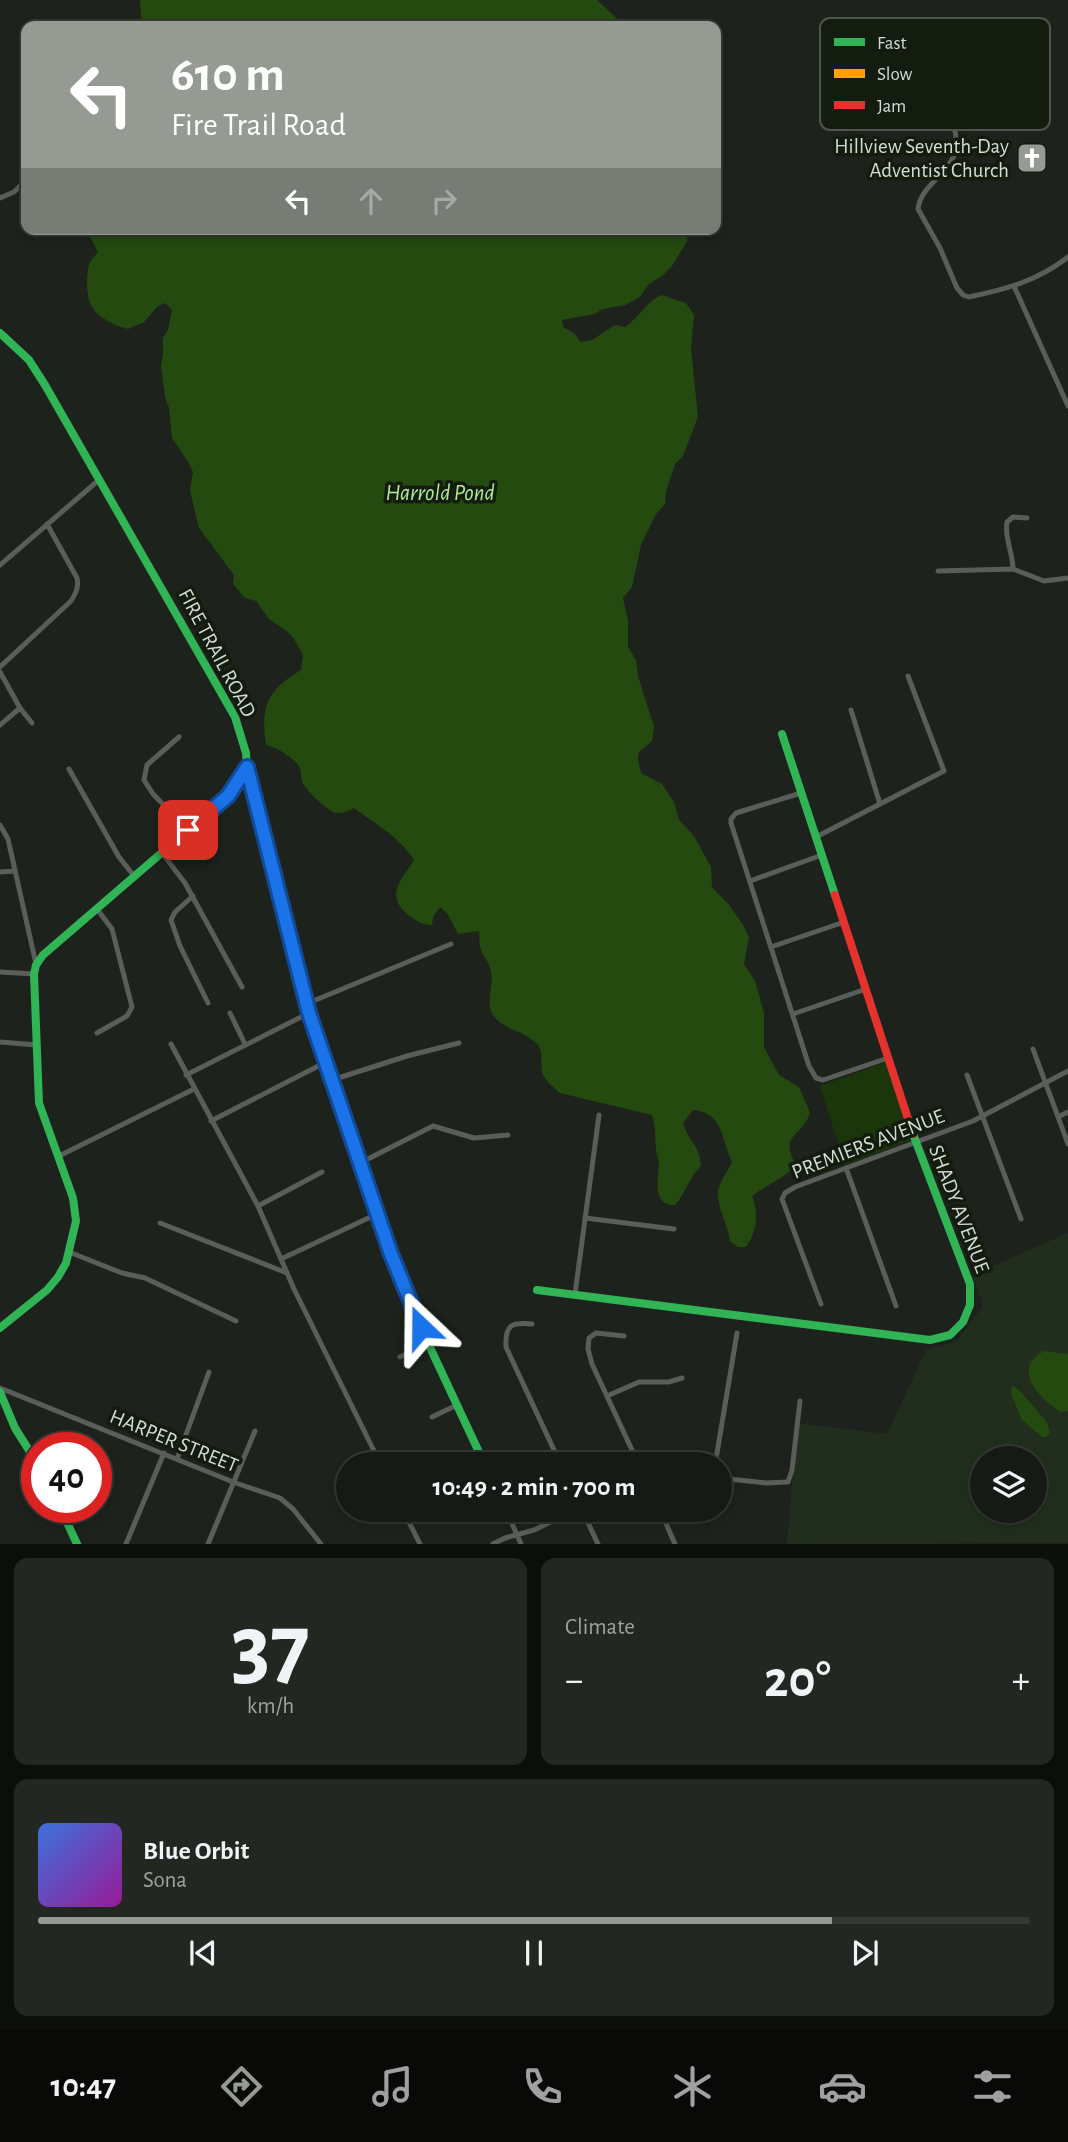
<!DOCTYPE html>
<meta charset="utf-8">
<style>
body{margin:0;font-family:"Alegreya Sans",sans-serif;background:#232722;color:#f1f3f6;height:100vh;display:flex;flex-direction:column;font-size:26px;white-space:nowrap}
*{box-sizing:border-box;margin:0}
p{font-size:23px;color:#9ea1a0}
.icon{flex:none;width:38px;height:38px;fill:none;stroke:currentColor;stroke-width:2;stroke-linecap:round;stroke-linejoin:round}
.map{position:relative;height:1544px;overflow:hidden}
.panel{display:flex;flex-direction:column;gap:14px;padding:14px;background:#0c0e0c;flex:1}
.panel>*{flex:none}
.top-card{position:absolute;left:21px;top:21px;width:700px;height:214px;border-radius:14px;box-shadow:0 4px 10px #0003,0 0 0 2px #353834;background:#959b93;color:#fff;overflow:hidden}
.controls{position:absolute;left:970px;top:1446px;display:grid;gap:14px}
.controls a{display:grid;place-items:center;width:77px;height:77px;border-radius:50%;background:#161a15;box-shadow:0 4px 10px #0003,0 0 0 2px #353834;font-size:35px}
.speed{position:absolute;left:21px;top:1432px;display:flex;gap:14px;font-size:35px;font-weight:700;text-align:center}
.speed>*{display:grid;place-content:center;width:91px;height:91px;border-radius:50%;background:#161a15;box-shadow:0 4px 10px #0003,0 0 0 2px #353834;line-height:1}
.speed .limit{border:10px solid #d22;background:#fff;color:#111}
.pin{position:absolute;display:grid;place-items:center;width:60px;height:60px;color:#fff;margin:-30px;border-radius:14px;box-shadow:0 4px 10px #0006}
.me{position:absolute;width:77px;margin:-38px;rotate:337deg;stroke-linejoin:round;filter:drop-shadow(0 0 5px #0008)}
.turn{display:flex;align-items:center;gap:24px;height:147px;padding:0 35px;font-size:32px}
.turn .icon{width:91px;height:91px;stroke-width:2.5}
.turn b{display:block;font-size:49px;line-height:60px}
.lanes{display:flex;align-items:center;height:66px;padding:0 35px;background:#0003;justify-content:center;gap:35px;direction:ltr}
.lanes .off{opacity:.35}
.big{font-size:52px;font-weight:700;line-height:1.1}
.panel .card{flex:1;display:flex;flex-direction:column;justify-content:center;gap:10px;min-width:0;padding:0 24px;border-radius:14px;background:#232722}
.panel .dial{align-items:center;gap:0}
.dial b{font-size:91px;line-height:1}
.song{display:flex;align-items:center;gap:21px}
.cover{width:84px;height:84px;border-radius:10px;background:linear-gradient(135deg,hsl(220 70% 55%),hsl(300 70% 35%))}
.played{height:7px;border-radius:4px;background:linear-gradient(90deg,#959b93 80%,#353834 80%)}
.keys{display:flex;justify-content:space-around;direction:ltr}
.heat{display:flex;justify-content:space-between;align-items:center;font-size:38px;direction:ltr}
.panel .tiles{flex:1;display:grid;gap:14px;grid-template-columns:1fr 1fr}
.card:last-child{grid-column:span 2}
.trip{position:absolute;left:336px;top:1452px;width:396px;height:70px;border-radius:35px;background:#161a15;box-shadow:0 4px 10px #0003,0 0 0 2px #353834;font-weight:700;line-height:70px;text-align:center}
.tab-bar{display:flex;height:112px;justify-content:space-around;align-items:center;background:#090a08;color:#9ea1a0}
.tab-bar .icon{width:49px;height:49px}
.tab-bar .current{color:#959b93}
.tab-bar b{font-size:32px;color:#f1f3f6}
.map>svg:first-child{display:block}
</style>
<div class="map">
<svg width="1068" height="1544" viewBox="0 0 1068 1544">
<rect width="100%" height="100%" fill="#1d231c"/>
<path fill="#212e1d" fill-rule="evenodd" d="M1068,1233V1543L787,1544L797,1423L887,1434L926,1350L957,1341L983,1306L973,1275ZM982,1458H1034V1510H982Z"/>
<path fill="#1a360a" d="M886,1062L911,1140L845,1165L820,1086Z"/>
<g fill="#244a10">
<path d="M140,0H597L625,26H142Z"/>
<path d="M90,229H689L687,241L672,266L662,276L649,284L640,297L625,305L603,309L594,314L562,320L563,327L575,334L580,342L592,340L615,325L625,327C639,318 645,303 661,295L686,303L694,315L691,349L698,417L683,456L675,464L666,492L665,504L656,514L641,545L632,587L623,598L628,621V647L636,660L638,676L654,727L652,741L639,752L638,759L641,773L662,784L674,802L679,820L694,836L711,867L712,887L730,906L743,925L749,937L744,964L755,981L764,1013V1047L779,1075L799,1087L810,1113C801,1139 779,1132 796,1166C782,1179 767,1185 752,1196C759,1214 757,1231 746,1247H738L730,1241C728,1224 717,1208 718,1192C719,1182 728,1171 732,1162C721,1139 724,1113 693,1110L683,1123C688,1141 700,1145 701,1166C689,1177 686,1193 675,1205C652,1205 658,1180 659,1165C659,1159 656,1154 656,1148C654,1133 657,1132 652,1115L560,1093C553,1087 545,1081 542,1072C540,1062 544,1054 538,1045C529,1034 512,1031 501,1023C480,1008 495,991 491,972C490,963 483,956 480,947C479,943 480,936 479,931L458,934L447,913L440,907L433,917L432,925C423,925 418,922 411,917C384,896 399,884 414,860C397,835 377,825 354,808C347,811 341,815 333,812C325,808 304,789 302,781C300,775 302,771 298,765C291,756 276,747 266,745C260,705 268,690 301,670L303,655L294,639L287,631L269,619L256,601L245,598L233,584L234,575L199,528L190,491L193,472L189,463L172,438L169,408L165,397L161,366L163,354V338L168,330L172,310L165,303L157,307L144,322L128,329C116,326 96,317 91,305C86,296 86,275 89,265C90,260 95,256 98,252L90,236Z"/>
<path d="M1044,1351L1068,1354V1411L1061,1412C1040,1399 1010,1369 1044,1351Z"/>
<path d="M1012,1387H1015L1019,1390L1047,1422L1050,1433L1047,1437H1042L1022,1420L1011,1393Z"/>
</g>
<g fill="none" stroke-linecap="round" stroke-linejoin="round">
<g stroke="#5a5d59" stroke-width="5">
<path d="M936,82C948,92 950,102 952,116C954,126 958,140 956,149C950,175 921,184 918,209L940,248L957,288L963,295L969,297C1007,289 1037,281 1068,257"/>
<path d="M0,198L14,192L26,180"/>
<path d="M1014,286L1068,406"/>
<path d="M0,565L100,479"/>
<path d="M1013,569C1013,553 1004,537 1007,522L1013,517L1027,518"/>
<path d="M938,571L1013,569L1044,581L1068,578"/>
<path d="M0,667L71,601C76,593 79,587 77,578L47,524"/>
<path d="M0,672L20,708L0,725"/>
<path d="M20,708L32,723"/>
<path d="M851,710L880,804"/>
<path d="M179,737L147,765L144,780L153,794L188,830"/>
<path d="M69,769L119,857L134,876"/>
<path d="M801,793L736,813L731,819V823L809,1066L816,1078L823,1080L888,1058"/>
<path d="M0,825L8,839L36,964"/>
<path d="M816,837L944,771L908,676"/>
<path d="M162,853L185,883L242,987"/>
<path d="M0,872L15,871"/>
<path d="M750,881L822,855"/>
<path d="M193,896L175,912L171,920L180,946L208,1003"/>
<path d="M97,909L112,929L132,1007L127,1016L97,1033"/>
<path d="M771,947L844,922"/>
<path d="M0,972L34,974"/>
<path d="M306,1004L451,944"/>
<path d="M230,1013L245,1044"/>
<path d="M793,1014L866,989"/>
<path d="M0,1042L37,1045"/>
<path d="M171,1044L258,1206L294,1289L381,1465"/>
<path d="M1033,1049L1068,1144"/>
<path d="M186,1075L309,1013"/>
<path d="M967,1075L1021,1219"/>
<path d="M332,1080L407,1056L459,1043"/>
<path d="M1058,1117L1068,1112"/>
<path d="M211,1121L326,1062"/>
<path d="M59,1156L194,1089"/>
<path d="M360,1163L433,1126L474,1138L508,1135"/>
<path d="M846,1168L896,1306"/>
<path d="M258,1206L322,1172"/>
<path d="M585,1218L674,1229"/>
<path d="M160,1223L287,1273"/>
<path d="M69,1252L122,1273L145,1278L236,1321"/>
<path d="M281,1259L377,1214"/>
<path d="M575,1294L599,1115"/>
<path d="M821,1304L782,1199L785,1193L795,1187L973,1121L1068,1071"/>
<path d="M532,1324C511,1322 505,1325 506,1347L561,1465"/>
<path d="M624,1336L596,1333L589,1338L588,1349L592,1364L639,1465"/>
<path d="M400,1357L428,1343"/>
<path d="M0,1388L233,1482L280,1498L293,1509L321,1544"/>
<path d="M607,1396L639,1382H669L682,1378"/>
<path d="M432,1417L457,1405"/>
<path d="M177,1459L209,1372"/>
<path d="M715,1465L737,1333"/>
<path d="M719,1478L766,1483L788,1482L792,1470L800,1401"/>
<path d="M403,1510L420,1544"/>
<path d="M506,1510L521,1544"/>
<path d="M582,1510L598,1544"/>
<path d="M660,1510L675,1544"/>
<path d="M126,1544L164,1453"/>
<path d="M208,1544L255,1431"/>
<path d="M493,1544L505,1538L534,1530L576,1510"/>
</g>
<g stroke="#30b455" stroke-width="8">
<path d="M0,333L29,360L45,385L235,717L246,753L247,767L302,986"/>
<path d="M782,734L835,895"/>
<path d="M401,1278L413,1311L485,1465"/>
<path d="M537,1290L930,1340L950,1335L963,1322L970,1305V1284L913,1134"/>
<path d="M0,1328L47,1290L58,1277L66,1263L76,1221L73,1198L39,1103L34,974L36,965L43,955L180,837"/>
<path d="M0,1392L15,1428L37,1463"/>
<path d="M60,1507L77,1544"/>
</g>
<path stroke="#ff9f0a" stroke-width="8" d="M302,986L309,1013L401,1278"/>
<g stroke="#e5322d" stroke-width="8">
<path d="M180,837L228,796L247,767"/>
<path d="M835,895L913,1134"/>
</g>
</g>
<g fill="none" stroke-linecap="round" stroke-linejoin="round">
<g stroke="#114b97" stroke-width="18">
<path id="route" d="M188,830L228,796L247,767L309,1013L391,1254L421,1327"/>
</g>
<use href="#route" stroke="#1a73e8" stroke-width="12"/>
</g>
<defs>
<g id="church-square" transform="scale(1.575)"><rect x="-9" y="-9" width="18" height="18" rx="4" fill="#959b93" stroke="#131c0f"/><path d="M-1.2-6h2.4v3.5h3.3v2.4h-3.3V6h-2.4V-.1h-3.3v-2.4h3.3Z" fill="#fff"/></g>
</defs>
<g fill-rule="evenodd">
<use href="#church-square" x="1032" y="158"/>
</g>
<g text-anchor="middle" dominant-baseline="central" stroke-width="7" stroke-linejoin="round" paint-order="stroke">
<g font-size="21" fill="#d5dcd3" stroke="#131c0f" text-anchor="end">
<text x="1009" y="146">Hillview Seventh-Day<tspan x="1009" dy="24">Adventist Church</tspan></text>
</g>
<g font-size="21" fill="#d5dcd3" stroke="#131c0f">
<text transform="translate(217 653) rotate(62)">FIRE TRAIL ROAD</text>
<text transform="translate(868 1144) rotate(-21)">PREMIERS AVENUE</text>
<text transform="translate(959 1209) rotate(69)">SHADY AVENUE</text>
<text transform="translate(174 1441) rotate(22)">HARPER STREET</text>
</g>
<g font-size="23" font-style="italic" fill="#afec95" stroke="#131c0f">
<text x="440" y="493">Harrold Pond</text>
</g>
</g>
<rect x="820" y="18" width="230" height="112" rx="10" fill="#131c0f" stroke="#4d564a" stroke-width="2"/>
<rect x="834" y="38" width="31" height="8" fill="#30b455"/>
<rect x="834" y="69" width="31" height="9" fill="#ff9f0a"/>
<rect x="834" y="101" width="31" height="8" fill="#e5322d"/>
<g font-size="19" fill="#d5dcd3">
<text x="877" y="49">Fast</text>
<text x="877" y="80">Slow</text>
<text x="877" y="112">Jam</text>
</g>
</svg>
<div class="controls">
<a><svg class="icon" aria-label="layers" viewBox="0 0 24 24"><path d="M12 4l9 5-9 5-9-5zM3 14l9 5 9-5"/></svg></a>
</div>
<div class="speed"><div class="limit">40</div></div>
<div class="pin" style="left:188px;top:830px;background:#d93025"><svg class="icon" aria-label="arrive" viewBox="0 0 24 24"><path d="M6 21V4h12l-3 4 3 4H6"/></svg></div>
<svg class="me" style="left:421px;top:1327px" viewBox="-20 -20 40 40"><path d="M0-17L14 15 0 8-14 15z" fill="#1a73e8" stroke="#fff" stroke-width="4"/></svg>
<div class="trip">10:49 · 2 min · 700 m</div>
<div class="top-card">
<div class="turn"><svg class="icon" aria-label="left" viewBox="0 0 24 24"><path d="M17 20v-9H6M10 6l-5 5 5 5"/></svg><div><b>610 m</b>Fire Trail Road</div></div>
<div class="lanes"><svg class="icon" aria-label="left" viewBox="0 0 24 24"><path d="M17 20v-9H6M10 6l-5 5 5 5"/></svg><svg class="icon off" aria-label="ahead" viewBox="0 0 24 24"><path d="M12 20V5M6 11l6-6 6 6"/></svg><svg class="icon off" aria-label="right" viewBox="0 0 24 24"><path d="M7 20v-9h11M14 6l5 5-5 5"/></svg></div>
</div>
</div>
<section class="panel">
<div class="tiles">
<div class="card dial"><b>37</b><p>km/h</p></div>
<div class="card"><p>Climate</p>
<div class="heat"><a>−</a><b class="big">20°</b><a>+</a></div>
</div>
<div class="card">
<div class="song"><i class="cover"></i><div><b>Blue Orbit</b><p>Sona</p></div></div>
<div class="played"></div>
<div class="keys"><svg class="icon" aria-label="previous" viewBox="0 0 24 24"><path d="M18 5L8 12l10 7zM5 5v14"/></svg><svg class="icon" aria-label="pause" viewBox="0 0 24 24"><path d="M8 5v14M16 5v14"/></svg><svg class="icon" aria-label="next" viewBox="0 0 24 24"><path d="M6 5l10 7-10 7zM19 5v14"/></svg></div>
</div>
</div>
</section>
<nav class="tab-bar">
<b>10:47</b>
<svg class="icon current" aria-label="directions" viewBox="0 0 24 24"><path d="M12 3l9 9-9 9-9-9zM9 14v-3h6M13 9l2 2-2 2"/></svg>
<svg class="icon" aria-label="music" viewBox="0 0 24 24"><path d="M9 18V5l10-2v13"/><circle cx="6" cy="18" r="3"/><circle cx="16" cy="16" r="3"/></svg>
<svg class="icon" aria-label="phone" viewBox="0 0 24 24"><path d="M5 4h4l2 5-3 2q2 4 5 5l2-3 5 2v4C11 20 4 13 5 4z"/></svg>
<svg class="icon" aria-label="climate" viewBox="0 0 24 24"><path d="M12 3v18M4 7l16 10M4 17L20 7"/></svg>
<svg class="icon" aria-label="car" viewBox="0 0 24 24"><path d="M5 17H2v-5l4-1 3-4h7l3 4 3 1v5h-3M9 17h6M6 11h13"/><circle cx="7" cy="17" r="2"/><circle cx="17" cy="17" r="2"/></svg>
<svg class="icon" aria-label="filters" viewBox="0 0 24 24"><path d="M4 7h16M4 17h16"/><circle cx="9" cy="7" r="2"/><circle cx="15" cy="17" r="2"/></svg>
</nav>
